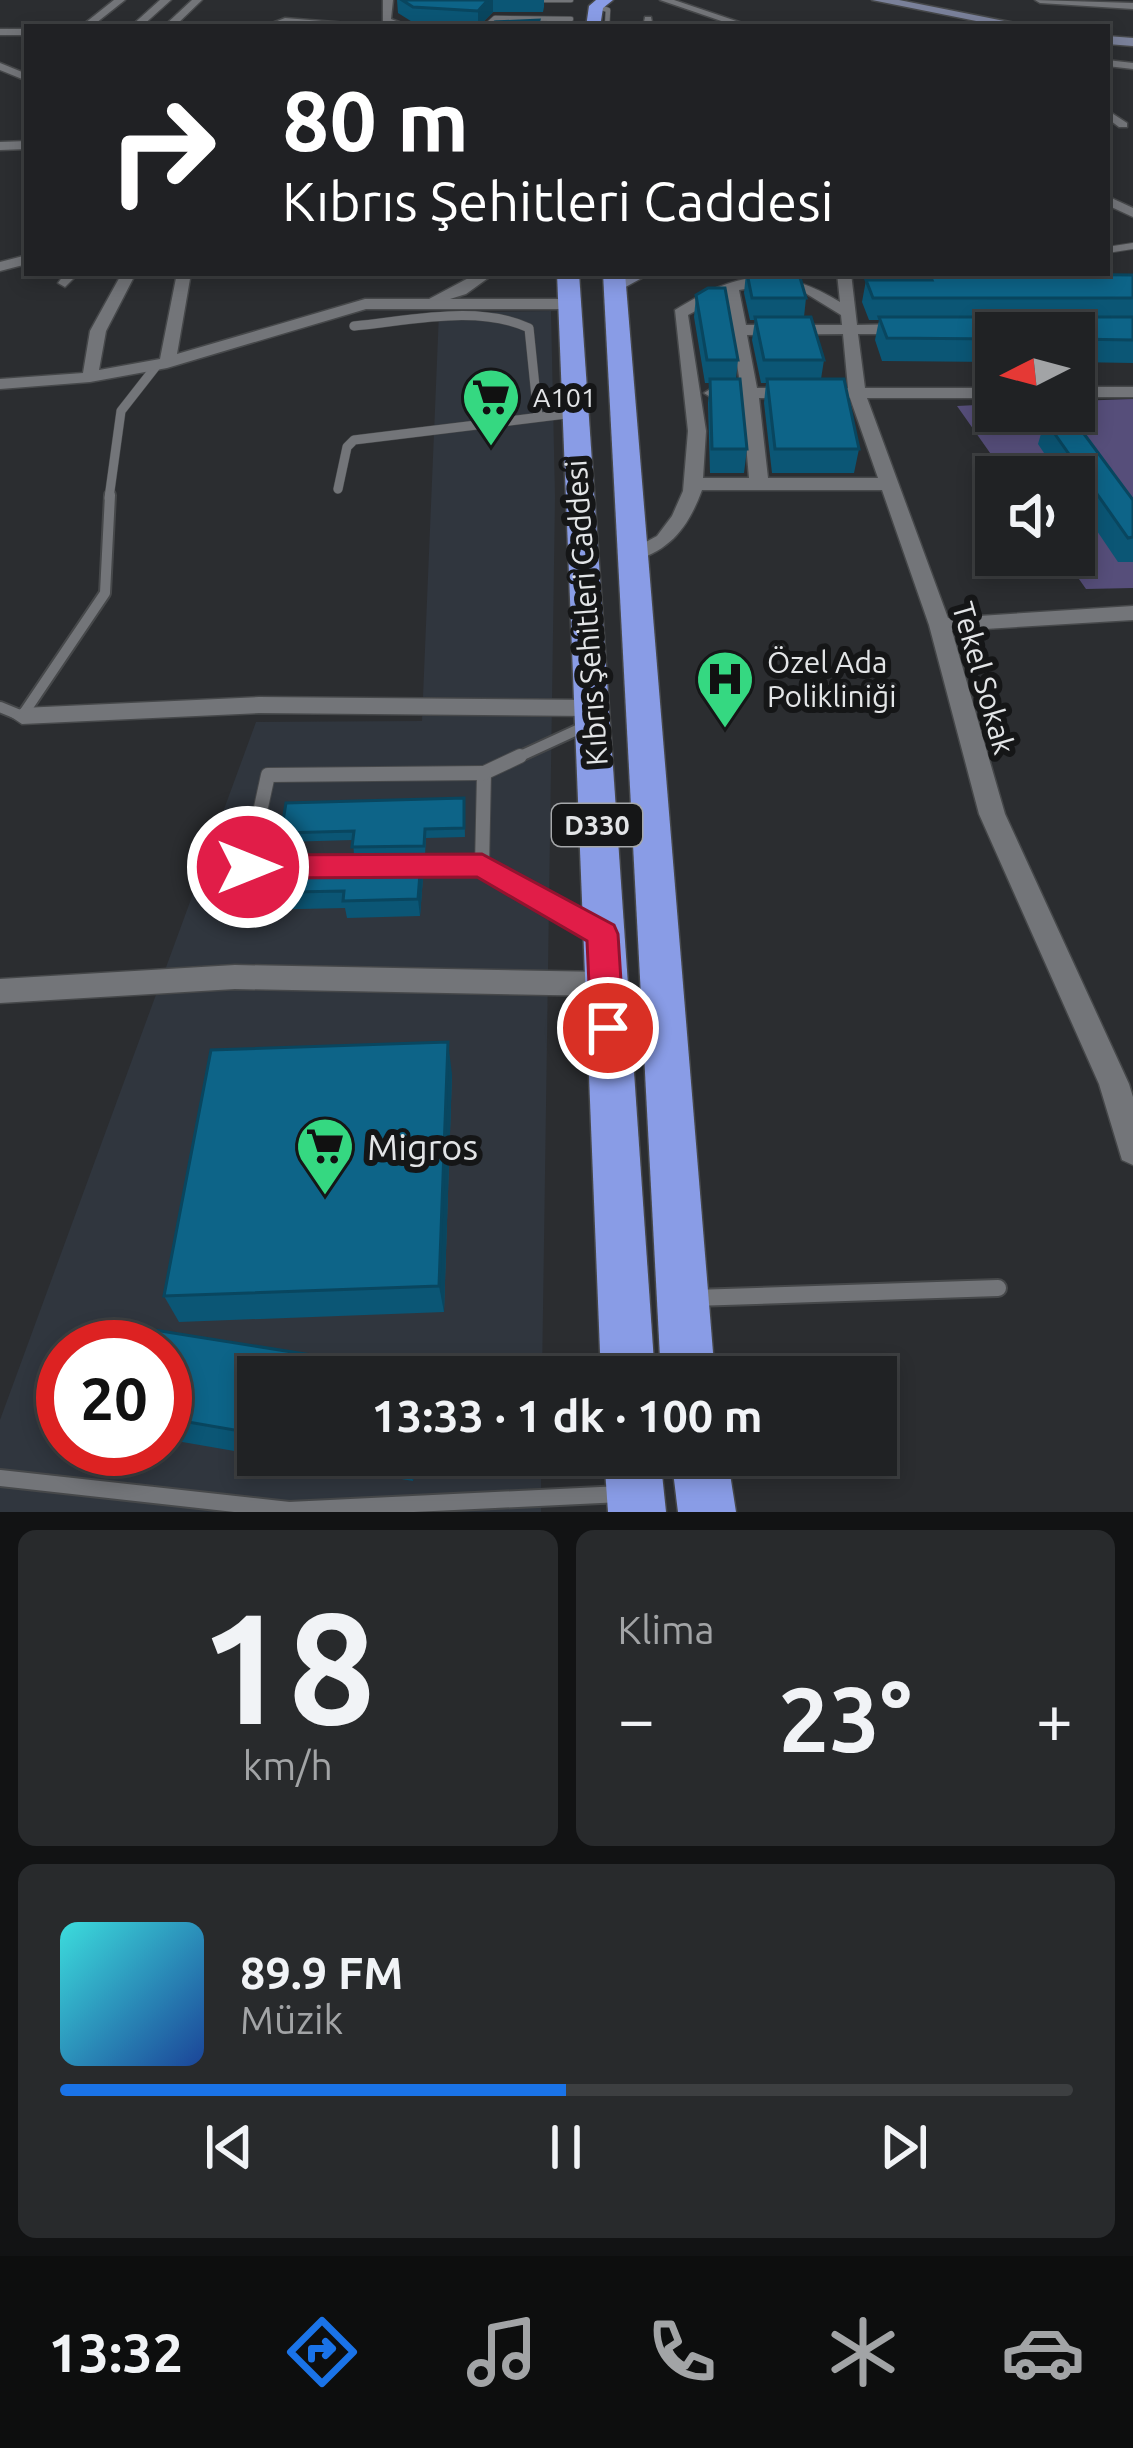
<!DOCTYPE html>
<html lang="tr">
<meta charset="utf-8">
<style>
body{margin:0;font-family:Ubuntu,sans-serif;background:#282a2c;color:#f1f3f6;height:100vh;display:flex;flex-direction:column;font-size:45px;white-space:nowrap}
*{box-sizing:border-box;margin:0}
p{font-size:39px;color:#a2a4a6}
.icon{flex:none;width:66px;height:66px;fill:none;stroke:currentColor;stroke-width:2;stroke-linecap:round;stroke-linejoin:round}
.map{position:relative;height:1512px;overflow:hidden}
.side{display:flex;flex-direction:column;gap:18px;padding:18px;background:#121314;flex:1}
.side>*{flex:none}
.guide{position:absolute;left:24px;top:24px;width:1086px;height:252px;border-radius:0px;box-shadow:0 6px 18px #0003,0 0 0 3px #3d3f41;background:#202124;color:#fff;overflow:hidden}
.needle{width:78px;rotate:264deg}
.controls{position:absolute;left:975px;top:312px;display:grid;gap:24px}
.controls a{display:grid;place-items:center;width:120px;height:120px;border-radius:0px;background:#202224;box-shadow:0 6px 18px #0003,0 0 0 3px #3d3f41;font-size:60px}
.speed{position:absolute;left:36px;top:1320px;display:flex;gap:24px;font-size:60px;font-weight:700;text-align:center}
.speed>*{display:grid;place-content:center;width:156px;height:156px;border-radius:50%;background:#202224;box-shadow:0 6px 18px #0003,0 0 0 3px #3d3f41;line-height:1}
.speed .limit{border:18px solid #d22;background:#fff;color:#111}
.pin{position:absolute;display:grid;place-items:center;width:102px;height:102px;color:#fff;margin:-51px;border:6px solid #fff;border-radius:50%;box-shadow:0 3px 12px #0007}
.me{position:absolute;width:132px;margin:-66px;rotate:90deg;stroke-linejoin:round;filter:drop-shadow(0 0 9px #0008)}
.turn{display:flex;align-items:center;gap:42px;height:252px;padding:0 60px;font-size:54px}
.turn .icon{width:156px;height:156px;stroke-width:2.5}
.turn b{display:block;font-size:84px;line-height:102px}
.big{font-size:90px;font-weight:700;line-height:1.1}
.side .tile{flex:1;display:flex;flex-direction:column;justify-content:center;gap:18px;min-width:0;padding:0 42px;border-radius:18px;background:#282a2c}
.side .dial{align-items:center;gap:0}
.dial b{font-size:156px;line-height:1}
.song{display:flex;align-items:center;gap:36px}
.cover{width:144px;height:144px;border-radius:18px;background:linear-gradient(135deg,hsl(180 70% 55%),hsl(220 70% 35%))}
.played{height:12px;border-radius:6px;background:linear-gradient(90deg,#1a73e8 50%,#3d3f41 50%)}
.keys{display:flex;justify-content:space-around;direction:ltr}
.heat{display:flex;justify-content:space-between;align-items:center;font-size:66px;direction:ltr}
.side .tiles{flex:1;display:grid;gap:18px;grid-template-columns:1fr 1fr}
.tile:last-child{grid-column:span 2}
.trip{position:absolute;left:237px;top:1356px;width:660px;height:120px;border-radius:0px;background:#202224;box-shadow:0 6px 18px #0003,0 0 0 3px #3d3f41;font-weight:700;line-height:120px;text-align:center}
.dock{display:flex;height:192px;justify-content:space-around;align-items:center;background:#0d0e0e;color:#a2a4a6}
.dock .icon{width:84px;height:84px}
.dock .on{color:#1a73e8}
.dock b{font-size:54px;color:#f1f3f6}
.map>svg:first-child{display:block}
</style>
<div class="map">
<svg width="1133" height="1512" viewBox="0 0 1133 1512">
<rect width="100%" height="100%" fill="#2b2d30"/>
<path fill="#30363e" fill-rule="evenodd" d="M551,311L555,497L542,1377H258V1455H541V1512H0V1420L256,722L422,721L439,313ZM63,1347H165V1449H63Z"/>
<path fill="#564e7a" d="M1133,399V588L1086,589L1062,555H1074V477H1007L957,406L996,404V411H1074V401Z"/>
<g fill="none" stroke-linecap="round" stroke-linejoin="round">
<g stroke="#46484a" stroke-width="6">
<g id="lane-far5">
<path d="M498,0H571"/>
<path d="M596,6L608,10L607,27"/>
<path d="M485,27L495,18L571,19"/>
</g>
</g>
<g stroke="#46484a" stroke-width="8">
<path id="lane-far4" d="M1107,250L1133,246"/>
</g>
<g stroke="#46484a" stroke-width="10">
<g id="lane-far3">
<path d="M354,326C409,321 477,304 529,328L538,416"/>
<path d="M338,489L347,447L354,440L574,413"/>
<path d="M109,498L121,411L157,365"/>
</g>
</g>
<g stroke="#46484a" stroke-width="14">
<g id="lane-far2">
<path d="M0,707L22,716L105,593L110,495"/>
<path d="M514,759L590,724"/>
</g>
</g>
<g stroke="#46484a" stroke-width="16">
<g id="lane-far1">
<path d="M520,756L484,773L482,866L595,930"/>
<path d="M319,866L248,867L268,775L484,773"/>
<path d="M405,866H482"/>
</g>
</g>
<g stroke="#46484a" stroke-width="20">
<g id="lane">
<path d="M693,1298L998,1288"/>
<path d="M0,1478L289,1510L621,1494"/>
</g>
</g>
<g stroke="#46484a" stroke-width="3">
<g id="street">
<path d="M114,0H125L91,27H80Z"/>
<path d="M160,0H171L141,27H130Z"/>
<path d="M192,0H202L174,27H163Z"/>
<path d="M383,0H393L391,19L412,27L383,23Z"/>
<path d="M660,0H674L754,27H739Z"/>
<path d="M1035,0L1133,3V9L1040,3Z"/>
<path d="M645,17H651L653,27H643Z"/>
<path d="M285,18L359,24L364,27L286,24L262,27Z"/>
<rect x="0" y="29" width="27" height="6"/>
<path d="M1107,60L1133,63V69L1107,66Z"/>
<path d="M0,63L27,74V81L0,70Z"/>
<path d="M1107,110L1127,123V127H1119L1107,118Z"/>
<path d="M27,141V149L0,150V142Z"/>
<path d="M1107,196L1133,208V217L1107,205Z"/>
<path d="M27,255V264L0,271V262Z"/>
<path d="M65,273H79L65,287L58,283Z"/>
<path d="M122,273H136L106,331L99,370L160,359L177,273H191L177,354L365,299H429L478,273H495L466,294L450,299H568L576,304L568,309H366L167,368L90,382L0,389V379L83,373L90,331Z"/>
<path d="M837,273H851L857,325L909,324L917,329L909,334H858L865,388H996V398H867L948,618L1133,606V620L952,631L1005,814L1129,1084L1133,1097V1165L1122,1160L1099,1084L979,814L929,625L882,490H702C688,528 670,551 630,562L620,556L657,536L672,516L683,491L688,431L675,310C736,273 776,263 840,302ZM775,284L802,291L841,315L842,325H746L739,290ZM725,295L741,388H712L704,393L712,398H742L749,478H703L706,431L688,315ZM843,334L848,388L836,393L850,398L878,478H768L759,398H797L805,393L797,388H757L747,335Z"/>
<rect x="1074" y="387" width="59" height="10"/>
<path d="M259,697L590,700L602,708L590,716L259,713L22,724L10,716L22,708Z"/>
<path d="M235,965L605,972L615,976L619,984L615,992L605,996L235,989L0,1003V979Z"/>
</g>
</g>
<g stroke="#46484a" stroke-width="3">
<g id="secondary">
<path d="M872,0H899L1035,27H1006Z"/>
<path d="M1107,36L1133,38V46L1107,44Z"/>
<path d="M625,273H651L620,290H606V282Z"/>
<path d="M861,273H971L981,279L971,285L871,279Z"/>
</g>
</g>
<g stroke="#46484a" stroke-width="3">
<g id="highway">
<path d="M596,0H613L603,8L600,27H586L589,6Z"/>
<path d="M557,273H579L655,1377H601Z"/>
<path d="M603,273H625L715,1377H661Z"/>
<path d="M604,1455H660L666,1512H608Z"/>
<path d="M671,1455H727L736,1512H678Z"/>
</g>
</g>
<use href="#lane-far5" stroke="#737579" stroke-width="4.5"/>
<use href="#lane-far4" stroke="#737579" stroke-width="6"/>
<use href="#lane-far3" stroke="#737579" stroke-width="9"/>
<use href="#lane-far2" stroke="#737579" stroke-width="10"/>
<use href="#lane-far1" stroke="#737579" stroke-width="14"/>
<use href="#lane" stroke="#737579" stroke-width="16"/>
<use href="#street" fill="#737579" fill-rule="evenodd"/>
<use href="#secondary" fill="#7a819a" fill-rule="evenodd"/>
<use href="#highway" fill="#899ce6" fill-rule="evenodd"/>
</g>
<g fill="#0b5675">
<path d="M397,0H544V7L543,12H493L478,27L414,23L398,13Z"/>
<path d="M746,273L806,298L804,317L824,360L821,379L859,449L854,473H772L764,403L766,383H761L752,340L755,320H750L744,293Z"/>
<path d="M928,273L1133,275V363L1074,362V333H996V362L882,361L875,340L879,320H869L862,302L866,280H927Z"/>
<path d="M696,295L738,360L736,379L747,449L744,473H710L708,403L710,383H705L694,317Z"/>
<path d="M1045,420L1133,500V562H1118L1074,497V477H1060L1038,444Z"/>
<path d="M464,798L465,837L426,838L425,855H354L353,840L283,842L281,833Z"/>
<path d="M421,860L423,878L420,916L347,918L345,908L248,910L242,893Z"/>
<path d="M452,1074L444,1312L179,1322L164,1296Z"/>
<path d="M165,1347L258,1377V1455L165,1439Z"/>
<path d="M260,1455H418L413,1481Z"/>
</g>
<g fill="#09465f">
<path d="M488,0H493V12L478,27V11Z"/>
<path d="M421,860L423,878L420,916L418,899Z"/>
<path d="M448,1042L452,1074L444,1312L439,1286Z"/>
<path d="M407,1455H418L413,1481L406,1459Z"/>
</g>
<g fill="#0d6488" stroke="#09465f" stroke-width="3">
<path d="M402,0H488L478,11L413,7Z"/>
<path d="M539,20L537,27H506L508,23L494,22Z"/>
<path d="M747,273L799,274L806,298H752Z"/>
<path d="M929,273L1133,275V298H873L866,280H932Z"/>
<path d="M708,288H725L738,360H707L696,295Z"/>
<path d="M755,317H811L824,360H764Z"/>
<path d="M879,317H1133V340L1074,339V333H996V339L887,338Z"/>
<path d="M710,379H740L747,449H712Z"/>
<path d="M767,379H844L859,449H775Z"/>
<path d="M1073,419L1133,500V537L1128,538L1045,420Z"/>
<path d="M464,798V828L425,829L424,846L352,847L354,831L281,833L286,803Z"/>
<path d="M421,860L418,899L343,901L344,891L242,893L247,870Z"/>
<path d="M448,1042L439,1286L164,1296L211,1050Z"/>
<path d="M98,1321L424,1373V1377H258V1434L165,1418V1347H87Z"/>
<path d="M382,1455H407L406,1459Z"/>
</g>
<path fill="#e11d48" stroke="#92132f" stroke-width="3" d="M482,854L614,925L618,934L624,1028L620,1038L608,1042L596,1038L591,1028L587,941L477,877L248,878L238,875L233,867L238,859L248,855Z"/>
<defs>
<g id="supermarket-pin" transform="scale(3)"><path d="M0 17L-7.5 6A9.5 9.5 0 1 1 7.5 6Z" fill="#35d881" stroke="#151617"/><path d="M-6-5.5h2.5l.6 2H6L4.5 2H-2.5L-4.4-4H-6ZM-1.5 3.2a1.3 1.3 0 1 0 .1 0ZM3 3.2a1.3 1.3 0 1 0 .1 0Z" fill="#111"/></g>
<g id="hospital-pin" transform="scale(3)"><path d="M0 17L-7.5 6A9.5 9.5 0 1 1 7.5 6Z" fill="#35d881" stroke="#151617"/><path d="M-5-5h3v3.5h4V-5h3V5h-3V1.5h-4V5h-3Z" fill="#111"/></g>
</defs>
<g fill-rule="evenodd">
<use href="#supermarket-pin" x="491" y="397"/>
<use href="#hospital-pin" x="725" y="679"/>
<use href="#supermarket-pin" x="325" y="1146"/>
</g>
<g text-anchor="middle" dominant-baseline="central" stroke-width="12" stroke-linejoin="round" paint-order="stroke">
<g font-size="27" fill="#e3e5e7" stroke="#151617" text-anchor="start">
<text x="533" y="397">A101</text>
</g>
<rect fill="#151617" stroke="#a5a7a9" stroke-width="3" x="552" y="804" width="90" height="42" rx="9"/>
<g font-size="27" font-weight="bold" fill="#e3e5e7">
<text x="597" y="825">D330</text>
</g>
<g font-size="30" fill="#e3e5e7" stroke="#151617">
<text transform="translate(586 613) rotate(-94)">Kıbrıs Şehitleri Caddesi</text>
<text transform="translate(984 678) rotate(74)">Tekel Sokak</text>
</g>
<g font-size="30" fill="#e3e5e7" stroke="#151617" text-anchor="start">
<text x="767" y="662">Özel Ada<tspan x="767" dy="34">Polikliniği</tspan></text>
</g>
<g font-size="36" fill="#e3e5e7" stroke="#151617" text-anchor="start">
<text x="367" y="1146">Migros</text>
</g>
</g>
</svg>
<div class="controls">
<a><svg class="needle" viewBox="-14 -14 28 28"><path d="M0-13l5 13h-10z" fill="#e53935"/><path d="M0 13l5-13h-10z" fill="#a2a4a6"/></svg></a>
<a><svg class="icon" aria-label="sound" viewBox="0 0 24 24"><path d="M4 9h4l5-4v14l-5-4H4zM17 9q2 3 0 6"/></svg></a>
</div>
<div class="speed"><div class="limit">20</div></div>
<div class="pin" style="left:608px;top:1028px;background:#d93025"><svg class="icon" aria-label="arrive" viewBox="0 0 24 24"><path d="M6 21V4h12l-3 4 3 4H6"/></svg></div>
<svg class="me" style="left:248px;top:867px" viewBox="-20 -20 40 40"><circle r="17" fill="#e11d48" stroke="#fff" stroke-width="3"/><path d="M0-11L8 9 0 5-8 9z" fill="#fff"/></svg>
<div class="trip">13:33 · 1 dk · 100 m</div>
<div class="guide">
<div class="turn"><svg class="icon" aria-label="right" viewBox="0 0 24 24"><path d="M7 20v-9h11M14 6l5 5-5 5"/></svg><div><b>80 m</b>Kıbrıs Şehitleri Caddesi</div></div>
</div>
</div>
<section class="side">
<div class="tiles">
<div class="tile dial"><b>18</b><p>km/h</p></div>
<div class="tile"><p>Klima</p>
<div class="heat"><a>−</a><b class="big">23°</b><a>+</a></div>
</div>
<div class="tile">
<div class="song"><i class="cover"></i><div><b>89.9 FM</b><p>Müzik</p></div></div>
<div class="played"></div>
<div class="keys"><svg class="icon" aria-label="previous" viewBox="0 0 24 24"><path d="M18 5L8 12l10 7zM5 5v14"/></svg><svg class="icon" aria-label="pause" viewBox="0 0 24 24"><path d="M8 5v14M16 5v14"/></svg><svg class="icon" aria-label="next" viewBox="0 0 24 24"><path d="M6 5l10 7-10 7zM19 5v14"/></svg></div>
</div>
</div>
</section>
<nav class="dock">
<b>13:32</b>
<svg class="icon on" aria-label="directions" viewBox="0 0 24 24"><path d="M12 3l9 9-9 9-9-9zM9 14v-3h6M13 9l2 2-2 2"/></svg>
<svg class="icon" aria-label="music" viewBox="0 0 24 24"><path d="M9 18V5l10-2v13"/><circle cx="6" cy="18" r="3"/><circle cx="16" cy="16" r="3"/></svg>
<svg class="icon" aria-label="phone" viewBox="0 0 24 24"><path d="M5 4h4l2 5-3 2q2 4 5 5l2-3 5 2v4C11 20 4 13 5 4z"/></svg>
<svg class="icon" aria-label="climate" viewBox="0 0 24 24"><path d="M12 3v18M4 7l16 10M4 17L20 7"/></svg>
<svg class="icon" aria-label="car" viewBox="0 0 24 24"><path d="M5 17H2v-5l4-1 3-4h7l3 4 3 1v5h-3M9 17h6M6 11h13"/><circle cx="7" cy="17" r="2"/><circle cx="17" cy="17" r="2"/></svg>
</nav>
